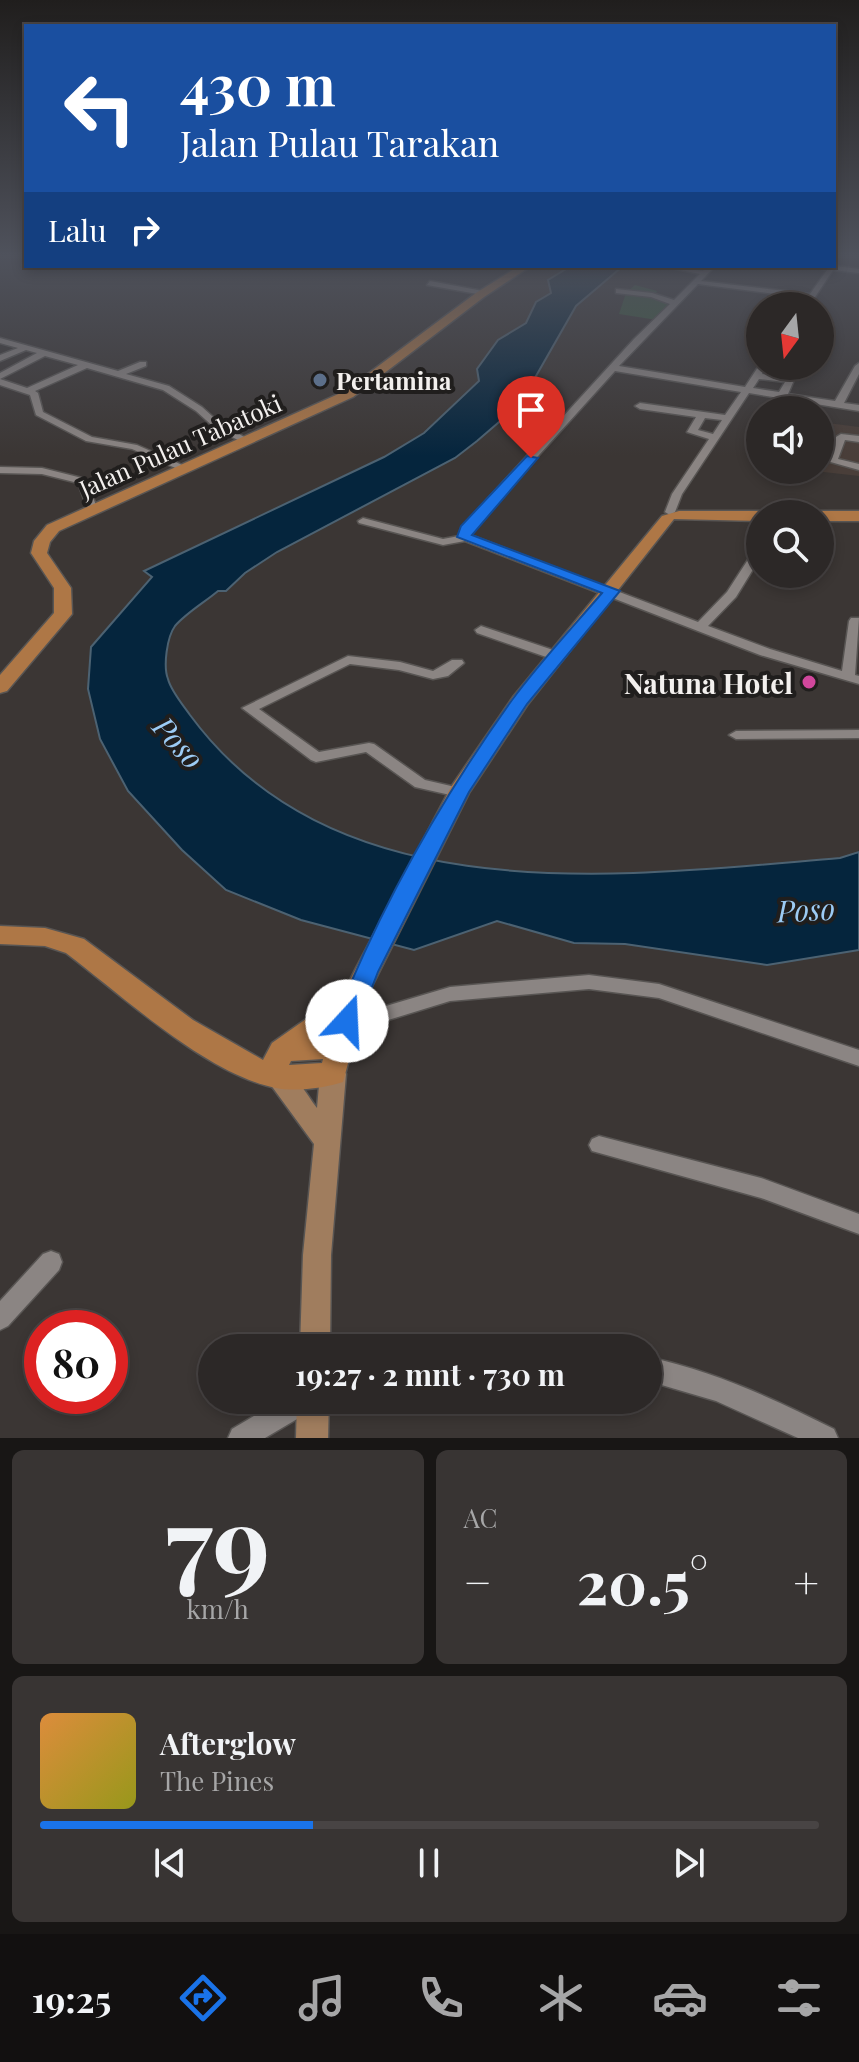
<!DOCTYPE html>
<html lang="id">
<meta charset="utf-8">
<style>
body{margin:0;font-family:"Playfair Display",serif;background:#383433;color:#f1f3f6;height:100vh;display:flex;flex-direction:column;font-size:30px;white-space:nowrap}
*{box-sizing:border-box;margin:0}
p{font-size:26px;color:#a6a6a7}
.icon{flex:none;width:44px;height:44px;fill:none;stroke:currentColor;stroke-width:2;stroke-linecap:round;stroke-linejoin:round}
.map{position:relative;height:1438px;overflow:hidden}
.panel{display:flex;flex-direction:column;gap:12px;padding:12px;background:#181615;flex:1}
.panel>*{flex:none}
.top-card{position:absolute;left:24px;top:24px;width:812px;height:244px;border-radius:0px;box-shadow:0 4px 12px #0003,0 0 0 2px #484444;background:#1a4fa0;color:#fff;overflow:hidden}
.needle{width:52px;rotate:195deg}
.fabs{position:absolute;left:746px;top:292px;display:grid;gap:16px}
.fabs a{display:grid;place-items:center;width:88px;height:88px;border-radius:50%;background:#2c2827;box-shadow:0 4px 12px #0003,0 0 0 2px #484444;font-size:40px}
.speed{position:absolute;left:24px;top:1310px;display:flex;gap:16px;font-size:40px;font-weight:700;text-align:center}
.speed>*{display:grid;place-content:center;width:104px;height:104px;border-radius:50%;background:#2c2827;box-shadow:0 4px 12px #0003,0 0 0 2px #484444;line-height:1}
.speed .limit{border:12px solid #d22;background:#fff;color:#111}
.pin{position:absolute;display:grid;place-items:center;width:68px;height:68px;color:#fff;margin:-82px -34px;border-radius:50% 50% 50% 0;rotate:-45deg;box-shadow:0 0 8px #0007}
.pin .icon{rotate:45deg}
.me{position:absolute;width:88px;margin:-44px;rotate:20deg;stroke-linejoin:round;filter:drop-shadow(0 0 6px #0008)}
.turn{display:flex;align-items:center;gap:28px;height:168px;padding:0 24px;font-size:36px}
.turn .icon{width:104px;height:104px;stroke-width:2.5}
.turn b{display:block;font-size:56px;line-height:68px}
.then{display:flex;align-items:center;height:76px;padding:0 24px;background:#0003;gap:16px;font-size:30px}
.big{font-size:60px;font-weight:700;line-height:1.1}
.panel .widget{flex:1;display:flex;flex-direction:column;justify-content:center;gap:12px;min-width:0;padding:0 28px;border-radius:12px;background:#383433}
.panel .dial{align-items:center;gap:0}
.dial b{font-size:104px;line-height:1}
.song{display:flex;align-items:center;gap:24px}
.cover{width:96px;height:96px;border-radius:12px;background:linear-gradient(135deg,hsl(30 70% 55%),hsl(60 70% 35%))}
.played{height:8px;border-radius:4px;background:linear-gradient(90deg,#1a73e8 35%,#484444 35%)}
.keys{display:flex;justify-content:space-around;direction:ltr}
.heat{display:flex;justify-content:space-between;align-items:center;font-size:44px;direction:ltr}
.panel .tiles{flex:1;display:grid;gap:12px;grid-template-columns:1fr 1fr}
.widget:last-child{grid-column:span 2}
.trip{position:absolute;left:198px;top:1334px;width:464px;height:80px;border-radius:40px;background:#2c2827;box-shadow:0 4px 12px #0003,0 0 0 2px #484444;font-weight:700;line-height:80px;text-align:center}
.dock{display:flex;height:128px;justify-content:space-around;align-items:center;background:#121010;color:#a6a6a7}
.dock .icon{width:56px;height:56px}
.dock .selected{color:#1a73e8}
.dock b{font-size:36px;color:#f1f3f6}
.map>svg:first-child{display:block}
</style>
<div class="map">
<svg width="859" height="1438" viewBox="0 0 859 1438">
<rect width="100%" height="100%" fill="#3b3634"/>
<path fill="#493e39" d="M820,422L859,427V476L806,470H820Z"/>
<path fill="#3b5b3d" d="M635,285L657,291L654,298L671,304L657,320L619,314L626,293Z"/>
<path fill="#05253d" stroke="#4c6272" stroke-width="2" d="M571,266H623L576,306L520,404L477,441L455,458L277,552L245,573L226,591H218C205,602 186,613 175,626C167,637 163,666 168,679C171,691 183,705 190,715C338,916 624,876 840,858L859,852V950L767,965L625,944L574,943L497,921L414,950L301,920L226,890L182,850L128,791L100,739L88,689L91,647L152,577L144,571L384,457L424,433L479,381L477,369L498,340L526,323L536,302L551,293L548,280Z"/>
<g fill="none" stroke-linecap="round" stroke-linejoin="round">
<g stroke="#585553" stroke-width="3">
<g id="minor">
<path d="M834,264L836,266L859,269V273L833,270L809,306H801L807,298L698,284L619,366L745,387L760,364L767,366L762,374L793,378L794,380L788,394L835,401L855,366L859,363V374L844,403L859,405V411L749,393L682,494L675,512L670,515L665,512L672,494L709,439L687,432L696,417L640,409L635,406L640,403L725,415L741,392L615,371L471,530L470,535L698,622L727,592L751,555H759L760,558L736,597L708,626L770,649L842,671L849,621L851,618H859L855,675L859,676V684L760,655L465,541L443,545L359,523L358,521L363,518L443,539L459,536L462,527L634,339L670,304L651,297L616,293V289L652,293L674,300L700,274L662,266L703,271L708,266H715L701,281L810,294L827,270L810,266H834ZM759,379L785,382L779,392L753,388ZM705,418L722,420L713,434L698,430Z"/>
<path d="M430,281L483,291L487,293L483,295L427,285Z"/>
<path d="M0,338L118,371L140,362H146V366L126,374L169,386L202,407L222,425L250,440L242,442L216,429L196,411L163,390L87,368L35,391L38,393L43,412L92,437L137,445L189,468L180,470L132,449L86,441L36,415L30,395L0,385V379L27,388L78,365L45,356L0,379V373L37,353L26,350L0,361V355L18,348L0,343Z"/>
<path d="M841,434L859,436V442L845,440L838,459L859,464V470L827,461L836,437Z"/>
<path d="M0,467L42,468L86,479L97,508L92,511L88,510L78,483L42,474L0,473Z"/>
<path d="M481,626L562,653L564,656L557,660L552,659L477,633L475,630Z"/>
<path d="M348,656L400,662L433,671L452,660H462L464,663L448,676L433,679L399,670L350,664L259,709L319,752L369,743L374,744L425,780L464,789L467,792L464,795L459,797L415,787L366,752L316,762L311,760L242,708Z"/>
<path d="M859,730V738L736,739L729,735L736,731Z"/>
<path d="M589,975L659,984L859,1050V1066L659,998L589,989L450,1001L346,1033L339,1030L337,1025L339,1020L450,987Z"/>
<path d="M599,1136L761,1178L859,1214V1234L761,1198L592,1151L589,1145L592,1139Z"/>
<path d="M51,1251L59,1254L62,1262L59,1270L8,1326L0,1330V1301L43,1254Z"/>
<path d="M648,1357C714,1371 774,1399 834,1429L838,1438H798L716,1401L648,1381Z"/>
<path d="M281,1400H317L314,1409L265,1438H228L232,1429Z"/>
</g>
</g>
<g stroke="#585553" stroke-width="3">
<g id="major">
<path d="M333,1063L342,1067L346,1074L331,1255L330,1348H300L303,1255L314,1144L265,1077L269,1069C291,1062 305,1093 317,1108L320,1074L324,1067Z"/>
<path d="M297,1400H329L328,1438H296Z"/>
</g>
</g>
<g stroke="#585553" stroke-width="3">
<g id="highway">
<path d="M519,266H531L484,297L353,397L59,531L50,542L47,553L71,588L72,614L7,691L0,693V675L54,613V588L31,553L34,541L47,525L345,391L476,293Z"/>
<path d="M679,511H760L766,514H760V521L674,519L528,704L469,793L365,1000L343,1082C325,1088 295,1092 276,1088C206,1074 123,996 66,953L45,946L0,944V926L45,928L84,939L193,1020L263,1060L272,1043L343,993L451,787L513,697L662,516ZM323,1059L322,1063L289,1065L291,1061Z"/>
<path d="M820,511H859V521H820V514H814Z"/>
</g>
</g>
<use href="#minor" fill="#8b8583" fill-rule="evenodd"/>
<use href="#major" fill="#a07d5e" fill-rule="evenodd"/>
<use href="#highway" fill="#ae7746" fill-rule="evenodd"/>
</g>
<linearGradient id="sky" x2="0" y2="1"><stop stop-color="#201e1d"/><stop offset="0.56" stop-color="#4f525c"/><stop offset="1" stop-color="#4f525c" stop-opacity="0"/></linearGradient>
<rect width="859" height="456" fill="url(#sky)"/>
<path fill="#1a73e8" stroke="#114b97" stroke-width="2" d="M527,456L538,458L472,535L620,591L527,704L469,792L378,972L359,1021L356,1028L347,1030L338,1028L335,1021C380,908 441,799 512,700C539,663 572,628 602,593L457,537L461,526Z"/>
<circle fill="#5c6f8a" stroke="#201e1d" stroke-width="3" cx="320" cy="380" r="8"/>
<circle fill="#d1479c" stroke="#201e1d" stroke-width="3" cx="809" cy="682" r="8"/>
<g text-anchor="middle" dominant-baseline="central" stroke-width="8" stroke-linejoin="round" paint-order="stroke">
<g font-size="24" font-weight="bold" fill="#f3f0ee" stroke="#201e1d" text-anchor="start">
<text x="336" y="380">Pertamina</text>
</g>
<g font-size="24" fill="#f3f0ee" stroke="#201e1d">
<text transform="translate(180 445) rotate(-24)">Jalan Pulau Tabatoki</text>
</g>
<g font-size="28" font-weight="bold" fill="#f3f0ee" stroke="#201e1d" text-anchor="end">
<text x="793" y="682">Natuna Hotel</text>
</g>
<g font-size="30" font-style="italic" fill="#9ccbf4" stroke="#201e1d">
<text transform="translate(179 742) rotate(48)">Poso</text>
<text transform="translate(806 909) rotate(-3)">Poso</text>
</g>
</g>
</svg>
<div class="fabs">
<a><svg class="needle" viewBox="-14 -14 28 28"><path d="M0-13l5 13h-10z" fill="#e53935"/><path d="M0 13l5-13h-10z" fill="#a6a6a7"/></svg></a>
<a><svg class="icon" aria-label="sound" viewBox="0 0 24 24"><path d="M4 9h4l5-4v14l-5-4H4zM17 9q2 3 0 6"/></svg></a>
<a><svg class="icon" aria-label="search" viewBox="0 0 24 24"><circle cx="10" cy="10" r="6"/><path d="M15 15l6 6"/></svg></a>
</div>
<div class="speed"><div class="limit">80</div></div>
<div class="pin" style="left:531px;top:458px;background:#d93025"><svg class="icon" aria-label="arrive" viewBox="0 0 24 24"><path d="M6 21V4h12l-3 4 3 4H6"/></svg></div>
<svg class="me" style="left:347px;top:1021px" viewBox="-20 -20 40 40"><circle r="19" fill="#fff"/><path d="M0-13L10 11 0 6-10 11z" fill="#1a73e8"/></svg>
<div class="trip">19:27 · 2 mnt · 730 m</div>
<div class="top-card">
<div class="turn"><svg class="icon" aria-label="left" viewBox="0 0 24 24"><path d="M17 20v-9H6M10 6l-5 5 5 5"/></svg><div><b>430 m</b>Jalan Pulau Tarakan</div></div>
<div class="then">Lalu<svg class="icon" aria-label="right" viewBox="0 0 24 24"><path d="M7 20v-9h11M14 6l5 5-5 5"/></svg></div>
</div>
</div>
<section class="panel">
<div class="tiles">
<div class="widget dial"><b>79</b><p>km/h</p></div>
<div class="widget"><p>AC</p>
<div class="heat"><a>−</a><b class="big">20.5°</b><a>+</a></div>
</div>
<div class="widget">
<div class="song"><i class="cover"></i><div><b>Afterglow</b><p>The Pines</p></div></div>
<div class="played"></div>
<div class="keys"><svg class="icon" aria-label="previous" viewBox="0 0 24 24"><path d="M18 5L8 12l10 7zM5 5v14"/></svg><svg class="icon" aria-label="pause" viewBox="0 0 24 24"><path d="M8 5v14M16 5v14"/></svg><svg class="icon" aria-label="next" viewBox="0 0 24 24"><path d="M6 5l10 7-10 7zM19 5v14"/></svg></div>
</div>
</div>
</section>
<nav class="dock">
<b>19:25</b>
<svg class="icon selected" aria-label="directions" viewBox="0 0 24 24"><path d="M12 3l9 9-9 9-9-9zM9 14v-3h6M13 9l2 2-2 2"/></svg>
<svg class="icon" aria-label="music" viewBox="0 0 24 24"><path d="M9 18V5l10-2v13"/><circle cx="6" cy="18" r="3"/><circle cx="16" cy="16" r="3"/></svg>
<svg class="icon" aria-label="phone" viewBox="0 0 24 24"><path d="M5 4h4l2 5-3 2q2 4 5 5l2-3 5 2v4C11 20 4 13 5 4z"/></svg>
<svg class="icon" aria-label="climate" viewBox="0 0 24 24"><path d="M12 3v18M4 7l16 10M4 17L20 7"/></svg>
<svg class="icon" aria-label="car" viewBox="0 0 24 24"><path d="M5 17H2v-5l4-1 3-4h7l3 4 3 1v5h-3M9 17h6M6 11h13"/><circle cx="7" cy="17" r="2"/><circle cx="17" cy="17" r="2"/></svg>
<svg class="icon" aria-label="filters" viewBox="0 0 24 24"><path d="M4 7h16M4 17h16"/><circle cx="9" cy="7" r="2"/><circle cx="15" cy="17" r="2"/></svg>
</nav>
